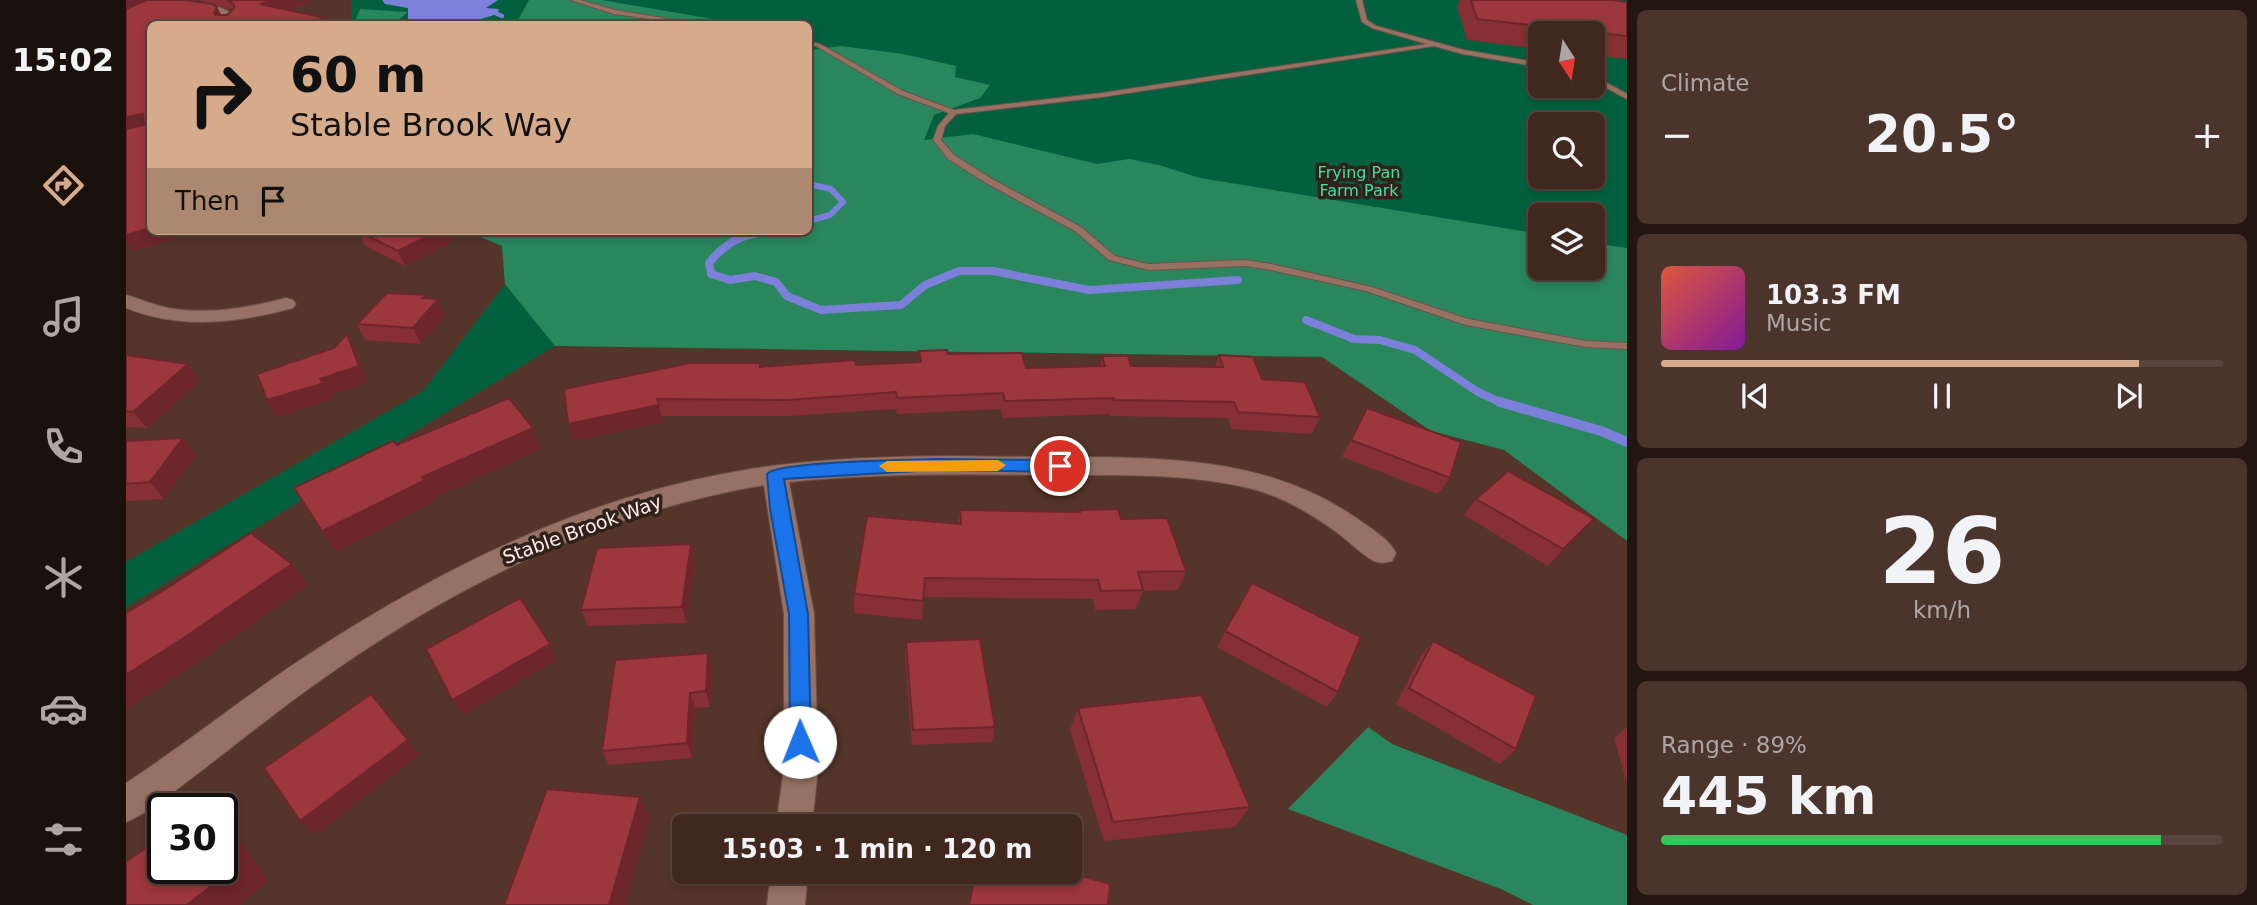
<!DOCTYPE html>
<meta charset="utf-8">
<style>
body{margin:0;font-family:"DejaVu Sans",sans-serif;background:#4b342c;color:#f1f3f6;height:100vh;display:flex;flex-direction:column;font-size:26px;white-space:nowrap}
*{box-sizing:border-box;margin:0}
p{font-size:23px;color:#aea6a4}
.icon{flex:none;width:38px;height:38px;fill:none;stroke:currentColor;stroke-width:2;stroke-linecap:round;stroke-linejoin:round}
.map{position:relative;flex:1;overflow:hidden}
.side{display:flex;flex-direction:column;gap:10px;padding:10px;background:#231611;width:630px}
.side>*{flex:none}
.hud{position:absolute;left:21px;top:21px;width:665px;height:214px;border-radius:10px;box-shadow:0 4px 10px #0003,0 0 0 2px #59443d;background:#d6ab8b;color:#111;overflow:hidden}
.needle{width:46px;rotate:168deg}
.fabs{position:absolute;left:1402px;top:21px;display:grid;gap:14px}
.fabs a{display:grid;place-items:center;width:77px;height:77px;border-radius:10px;background:#40281f;box-shadow:0 4px 10px #0003,0 0 0 2px #59443d;font-size:35px}
.speed{position:absolute;left:21px;top:793px;display:flex;gap:14px;font-size:35px;font-weight:700;text-align:center}
.speed>*{display:grid;place-content:center;width:91px;height:91px;border-radius:50%;background:#40281f;box-shadow:0 4px 10px #0003,0 0 0 2px #59443d;line-height:1}
.speed .limit{border:4px solid #111;border-radius:10px;background:#fff;color:#111}
.pin{position:absolute;display:grid;place-items:center;width:60px;height:60px;color:#fff;margin:-30px;border:4px solid #fff;border-radius:50%;box-shadow:0 2px 7px #0007}
.me{position:absolute;width:77px;margin:-38px;rotate:359deg;stroke-linejoin:round;filter:drop-shadow(0 0 5px #0008)}
.turn{display:flex;align-items:center;gap:24px;height:147px;padding:0 28px;font-size:32px}
.turn .icon{width:91px;height:91px;stroke-width:2.5}
.turn b{display:block;font-size:49px;line-height:60px}
.then{display:flex;align-items:center;height:66px;padding:0 28px;background:#0003;gap:14px;font-size:26px}
.big{font-size:52px;font-weight:800;line-height:1.1}
.side .card{flex:1;display:flex;flex-direction:column;justify-content:center;gap:10px;min-width:0;padding:0 24px;border-radius:10px;background:#4b342c}
.side .dial{align-items:center;gap:0}
.dial b{font-size:91px;line-height:1}
.song{display:flex;align-items:center;gap:21px}
.cover{width:84px;height:84px;border-radius:10px;background:linear-gradient(135deg,hsl(10 70% 55%),hsl(290 70% 35%))}
.played{height:7px;border-radius:4px;background:linear-gradient(90deg,#d6ab8b 85%,#59443d 85%)}
.keys{display:flex;justify-content:space-around;direction:ltr}
.heat{display:flex;justify-content:space-between;align-items:center;font-size:38px;direction:ltr}
.charge{height:10px;border-radius:5px;background:linear-gradient(90deg,#34c759 89%,#59443d 0)}
.trip{position:absolute;left:546px;top:814px;width:410px;height:70px;border-radius:10px;background:#40281f;box-shadow:0 4px 10px #0003,0 0 0 2px #59443d;font-weight:800;line-height:70px;text-align:center}
main{display:flex;flex:1;min-height:0}
.tabs{display:flex;flex-direction:column;width:126px;justify-content:space-around;align-items:center;background:#1a100c;color:#aea6a4}
.tabs .icon{width:49px;height:49px}
.tabs .selected{color:#d6ab8b}
.tabs b{font-size:32px;color:#f1f3f6}
.map>svg:first-child{display:block}
</style>
<main>
<nav class="tabs">
<b>15:02</b>
<svg class="icon selected" aria-label="directions" viewBox="0 0 24 24"><path d="M12 3l9 9-9 9-9-9zM9 14v-3h6M13 9l2 2-2 2"/></svg>
<svg class="icon" aria-label="music" viewBox="0 0 24 24"><path d="M9 18V5l10-2v13"/><circle cx="6" cy="18" r="3"/><circle cx="16" cy="16" r="3"/></svg>
<svg class="icon" aria-label="phone" viewBox="0 0 24 24"><path d="M5 4h4l2 5-3 2q2 4 5 5l2-3 5 2v4C11 20 4 13 5 4z"/></svg>
<svg class="icon" aria-label="climate" viewBox="0 0 24 24"><path d="M12 3v18M4 7l16 10M4 17L20 7"/></svg>
<svg class="icon" aria-label="car" viewBox="0 0 24 24"><path d="M5 17H2v-5l4-1 3-4h7l3 4 3 1v5h-3M9 17h6M6 11h13"/><circle cx="7" cy="17" r="2"/><circle cx="17" cy="17" r="2"/></svg>
<svg class="icon" aria-label="filters" viewBox="0 0 24 24"><path d="M4 7h16M4 17h16"/><circle cx="9" cy="7" r="2"/><circle cx="15" cy="17" r="2"/></svg>
</nav>
<div class="map">
<svg width="1501" height="905" viewBox="0 0 1501 905">
<rect width="100%" height="100%" fill="#553529"/>
<path fill="#03603e" fill-rule="evenodd" d="M225,0H1501V541L1378,450L1305,431L1196,357L429,346L0,607V562L297,391L379,284L376,246L340,231H682V24H225ZM1414,33H1466V86H1414ZM1414,124H1466V177H1414ZM1414,215H1466V268H1414Z"/>
<g fill="#29865d">
<path d="M403,0H476L616,24H386L391,22Z"/>
<path d="M234,9L282,12L268,24H274H228Z"/>
<path d="M715,46L777,54L830,66L829,77L864,85L854,98L808,115L798,140L847,134L971,164L1003,159L1033,165L1074,178L1414,234V268H1466L1467,243L1501,248V541L1378,450L1305,431L1196,357L429,346L379,284L376,246L340,231H682L683,50Z"/>
<path d="M1242,727L1266,744L1501,835V905H1407L1375,889L1162,809Z"/>
</g>
<path fill="#7d80db" d="M256,0H372L360,8L373,9L371,14C345,23 308,32 282,20V8L259,4Z"/>
<g fill="none" stroke-linecap="round" stroke-linejoin="round">
<path stroke="#7d80db" stroke-width="4.5" d="M371,14L376,16"/>
<g stroke="#7d80db" stroke-width="6">
<path d="M682,184L705,189L717,202L704,215L682,221"/>
<path d="M623,234L640,231"/>
</g>
<g stroke="#7d80db" stroke-width="8">
<path d="M631,233C610,237 597,246 583,263L585,274L604,280L629,276L650,282L661,296L695,310L775,305L799,285L833,271H867L963,290L1112,280"/>
<path d="M1180,320L1228,339L1254,340L1289,350L1352,392L1378,404"/>
</g>
<path stroke="#7d80db" stroke-width="10" d="M1374,402L1475,431L1501,442"/>
<g stroke="#6d5249" stroke-width="2">
<g id="lane">
<path d="M445,0H454L489,10L572,24H561L488,14Z"/>
<path d="M1230,0H1236L1241,20L1250,26L1338,50L1414,63V67L1337,54L1308,46L976,97L830,114L819,126L815,140L828,155L866,179L955,227L989,256L1022,264L1119,260L1145,264L1246,287L1342,319L1460,341L1501,343V349L1460,347L1340,325L1240,291L1145,270L1119,266L1022,270L983,260L949,231L860,183L822,159L807,140L812,126L823,113L772,94L690,46L682,45V41L694,44L777,91L828,110L976,93L1301,44L1246,28L1236,22Z"/>
<path d="M1466,75L1501,94V99L1466,80Z"/>
</g>
</g>
<g stroke="#6d5249" stroke-width="2">
<g id="street">
<path d="M26,0C52,0 93,0 112,18L107,24H96L100,18L94,13L31,3Z"/>
<path d="M0,295C14,299 27,305 42,308C82,315 121,308 160,298L167,300L170,304L167,308C111,323 56,330 0,308Z"/>
<path d="M824,456C869,457 914,457 958,457C1054,458 1148,461 1230,518C1244,528 1262,538 1270,553L1266,561C1258,563 1253,564 1246,560C1234,553 1224,542 1213,534C1186,514 1156,496 1123,488C1059,473 993,475 928,475C839,474 751,473 663,482L688,614L692,768L686,826H650L658,768V614L638,485C471,513 321,589 185,687C146,715 109,745 71,774C48,791 26,811 0,822V783C65,741 125,691 191,649C314,570 447,503 592,475C668,459 747,457 824,456Z"/>
<path d="M645,872H682L679,905H641Z"/>
</g>
</g>
<use href="#lane" fill="#967164" fill-rule="evenodd"/>
<use href="#street" fill="#967164" fill-rule="evenodd"/>
</g>
<g fill="#862f34" fill-rule="evenodd">
<path d="M0,0H60L87,4L73,0H184L185,3L161,10L199,18L202,24H24V231H53V237L7,251L0,241ZM87,4L106,10L101,15H95L91,7Z"/>
<path d="M1334,0H1486L1501,2V59L1466,55V33H1414V49L1341,40L1331,6Z"/>
<path d="M232,231L326,242L279,266L239,246Z"/>
<path d="M300,295L301,298L319,315L295,344L239,340L231,324Z"/>
<path d="M793,351L822,354L900,368L974,366L976,356L1005,366L1089,367L1093,355L1136,379L1194,417L1186,434L1105,429L1102,418L984,416V414L877,418L875,409L771,414L770,409L662,416H535L537,422L447,441L442,424L634,363L635,367L730,365L793,362Z"/>
<path d="M0,355L62,364L74,381L21,428L0,427Z"/>
<path d="M1241,408L1324,478L1312,494L1216,457Z"/>
<path d="M0,441L70,455L38,499L0,501Z"/>
<path d="M1350,499L1468,519L1422,566L1338,515Z"/>
<path d="M834,510L953,512L954,510L995,519L1060,571L1052,590L1017,591L1010,609L969,610L967,599L798,597L796,620L728,613V594L832,524Z"/>
<path d="M565,544L569,560L560,623L462,626L455,610Z"/>
<path d="M1099,631L1212,692L1201,707L1091,647Z"/>
<path d="M1307,641L1390,749L1374,764L1270,704L1294,657Z"/>
<path d="M780,642L869,727L866,742L786,745L779,658Z"/>
<path d="M586,669L584,707L569,708L566,758L483,765L476,751Z"/>
<path d="M952,708L1124,807L1109,827L978,841L944,730Z"/>
<path d="M1501,727V784L1488,738Z"/>
</g>
<g fill="#6d262b">
<path d="M0,0H32L0,11Z"/>
<path d="M150,0H184L185,3L140,15L134,4Z"/>
<path d="M91,7L97,19L88,13Z"/>
<path d="M199,18L202,24H178Z"/>
<path d="M0,106L17,114L24,125L0,132Z"/>
<path d="M24,228V231H53V237L7,251L0,241V235Z"/>
<path d="M313,231H322L326,242L279,266L272,251Z"/>
<path d="M300,295L305,307L312,299L319,315L295,344L287,328L297,298Z"/>
<path d="M221,334L230,350L242,383L205,395L208,399L151,417L141,400L194,379Z"/>
<path d="M62,364L74,381L21,428L7,412Z"/>
<path d="M533,405L537,422L447,441L442,424Z"/>
<path d="M407,428L415,449L308,498L310,501L211,552L196,531L296,477Z"/>
<path d="M57,438L70,455L38,499L24,482Z"/>
<path d="M1468,519L1453,535L1422,566L1437,549Z"/>
<path d="M565,544L569,560L560,623L556,607Z"/>
<path d="M166,564L182,585L77,659L0,710V675Z"/>
<path d="M424,644L431,660L337,715L326,700Z"/>
<path d="M582,653L586,669L584,707L580,691Z"/>
<path d="M564,693L569,708L566,758L561,743Z"/>
<path d="M245,694L294,755L190,834L174,821Z"/>
<path d="M514,797L524,817L499,905H483Z"/>
<path d="M96,818L106,826L143,881L113,905H61L96,831Z"/>
</g>
<g fill="#9c373d" stroke="#6d262b" stroke-width="2">
<path d="M21,0H60L87,4L91,7L88,13L90,15H101L108,8V5L102,0H150L134,4L199,18L178,24H24V228L0,235V129L18,125L17,114L0,117V9Z"/>
<path d="M1345,0H1486L1501,2V36L1351,19Z"/>
<path d="M232,231H313L272,251Z"/>
<path d="M261,293L300,295L297,298L312,299L287,328L231,324Z"/>
<path d="M221,334L233,366L194,379L198,383L141,400L131,374L208,348Z"/>
<path d="M821,350L822,354L896,353L900,368L979,366L976,356H1002L1005,366L1097,367L1093,355L1127,357L1136,379L1179,382L1194,417L1112,412L1108,402L988,400V398L879,401L877,393L771,398L770,392L661,400L531,399L533,405L442,424L438,389L564,363H634V367L729,360L730,365L795,362L793,351Z"/>
<path d="M0,355L62,364L7,412L0,411Z"/>
<path d="M383,398L407,428L296,477L299,480L196,531L168,488L267,441L271,445Z"/>
<path d="M1241,408L1335,442L1324,478L1225,440Z"/>
<path d="M57,438L24,482L0,484V441Z"/>
<path d="M1382,471L1468,519L1437,549L1350,499Z"/>
<path d="M992,509L995,519L1041,518L1060,571L1012,572L1017,590L975,591L972,580L799,578L797,601L728,594L741,516L835,524L834,510L954,512V510Z"/>
<path d="M125,533L166,564L56,639L0,675V613L32,594Z"/>
<path d="M565,544L556,607L455,610L471,548Z"/>
<path d="M1126,583L1235,637L1212,692L1099,631Z"/>
<path d="M394,598L424,644L326,700L300,649Z"/>
<path d="M854,639L869,727L787,730L780,642Z"/>
<path d="M1307,641L1410,696L1390,749L1283,688Z"/>
<path d="M582,653L580,691L564,693L561,743L476,751L489,660Z"/>
<path d="M245,694L282,740L174,821L138,768Z"/>
<path d="M1076,695L1124,807L987,822L952,708Z"/>
<path d="M421,789L514,797L483,905H378Z"/>
<path d="M96,831L116,862L61,905H0V862L37,836V868H96Z"/>
<path d="M850,872H941L984,884L982,905H843Z"/>
</g>
<path fill="#1a73e8" stroke="#114b97" stroke-width="2" d="M809,459L934,460L942,466L934,472L809,470L658,479L682,614L685,742L682,749L674,752L667,749L664,742L663,614L644,509L641,474C651,461 784,460 809,459Z"/>
<path fill="#f59e0b" d="M872,460L880,465L872,471L761,472L753,466L761,461Z"/>
<g text-anchor="middle" dominant-baseline="central" stroke-width="7" stroke-linejoin="round" paint-order="stroke">
<g font-size="16" fill="#3fe19d" stroke="#30211b">
<text x="1233" y="172">Frying Pan<tspan x="1233" dy="18">Farm Park</tspan></text>
</g>
<g font-size="19" fill="#feede7" stroke="#30211b">
<text transform="translate(456 529) rotate(-20)">Stable Brook Way</text>
</g>
</g>
</svg>
<div class="fabs">
<a><svg class="needle" viewBox="-14 -14 28 28"><path d="M0-13l5 13h-10z" fill="#e53935"/><path d="M0 13l5-13h-10z" fill="#aea6a4"/></svg></a>
<a><svg class="icon" aria-label="search" viewBox="0 0 24 24"><circle cx="10" cy="10" r="6"/><path d="M15 15l6 6"/></svg></a>
<a><svg class="icon" aria-label="layers" viewBox="0 0 24 24"><path d="M12 4l9 5-9 5-9-5zM3 14l9 5 9-5"/></svg></a>
</div>
<div class="speed"><div class="limit">30</div></div>
<div class="pin" style="left:934px;top:466px;background:#d93025"><svg class="icon" aria-label="arrive" viewBox="0 0 24 24"><path d="M6 21V4h12l-3 4 3 4H6"/></svg></div>
<svg class="me" style="left:674px;top:742px" viewBox="-20 -20 40 40"><circle r="19" fill="#fff"/><path d="M0-13L10 11 0 6-10 11z" fill="#1a73e8"/></svg>
<div class="trip">15:03 · 1 min · 120 m</div>
<div class="hud">
<div class="turn"><svg class="icon" aria-label="right" viewBox="0 0 24 24"><path d="M7 20v-9h11M14 6l5 5-5 5"/></svg><div><b>60 m</b>Stable Brook Way</div></div>
<div class="then">Then<svg class="icon" aria-label="arrive" viewBox="0 0 24 24"><path d="M6 21V4h12l-3 4 3 4H6"/></svg></div>
</div>
</div>
<section class="side">
<div class="card"><p>Climate</p>
<div class="heat"><a>−</a><b class="big">20.5°</b><a>+</a></div>
</div>
<div class="card">
<div class="song"><i class="cover"></i><div><b>103.3 FM</b><p>Music</p></div></div>
<div class="played"></div>
<div class="keys"><svg class="icon" aria-label="previous" viewBox="0 0 24 24"><path d="M18 5L8 12l10 7zM5 5v14"/></svg><svg class="icon" aria-label="pause" viewBox="0 0 24 24"><path d="M8 5v14M16 5v14"/></svg><svg class="icon" aria-label="next" viewBox="0 0 24 24"><path d="M6 5l10 7-10 7zM19 5v14"/></svg></div>
</div>
<div class="card dial"><b>26</b><p>km/h</p></div>
<div class="card"><p>Range · 89%</p><b class="big">445 km</b><div class="charge"></div></div>
</section>
</main>
